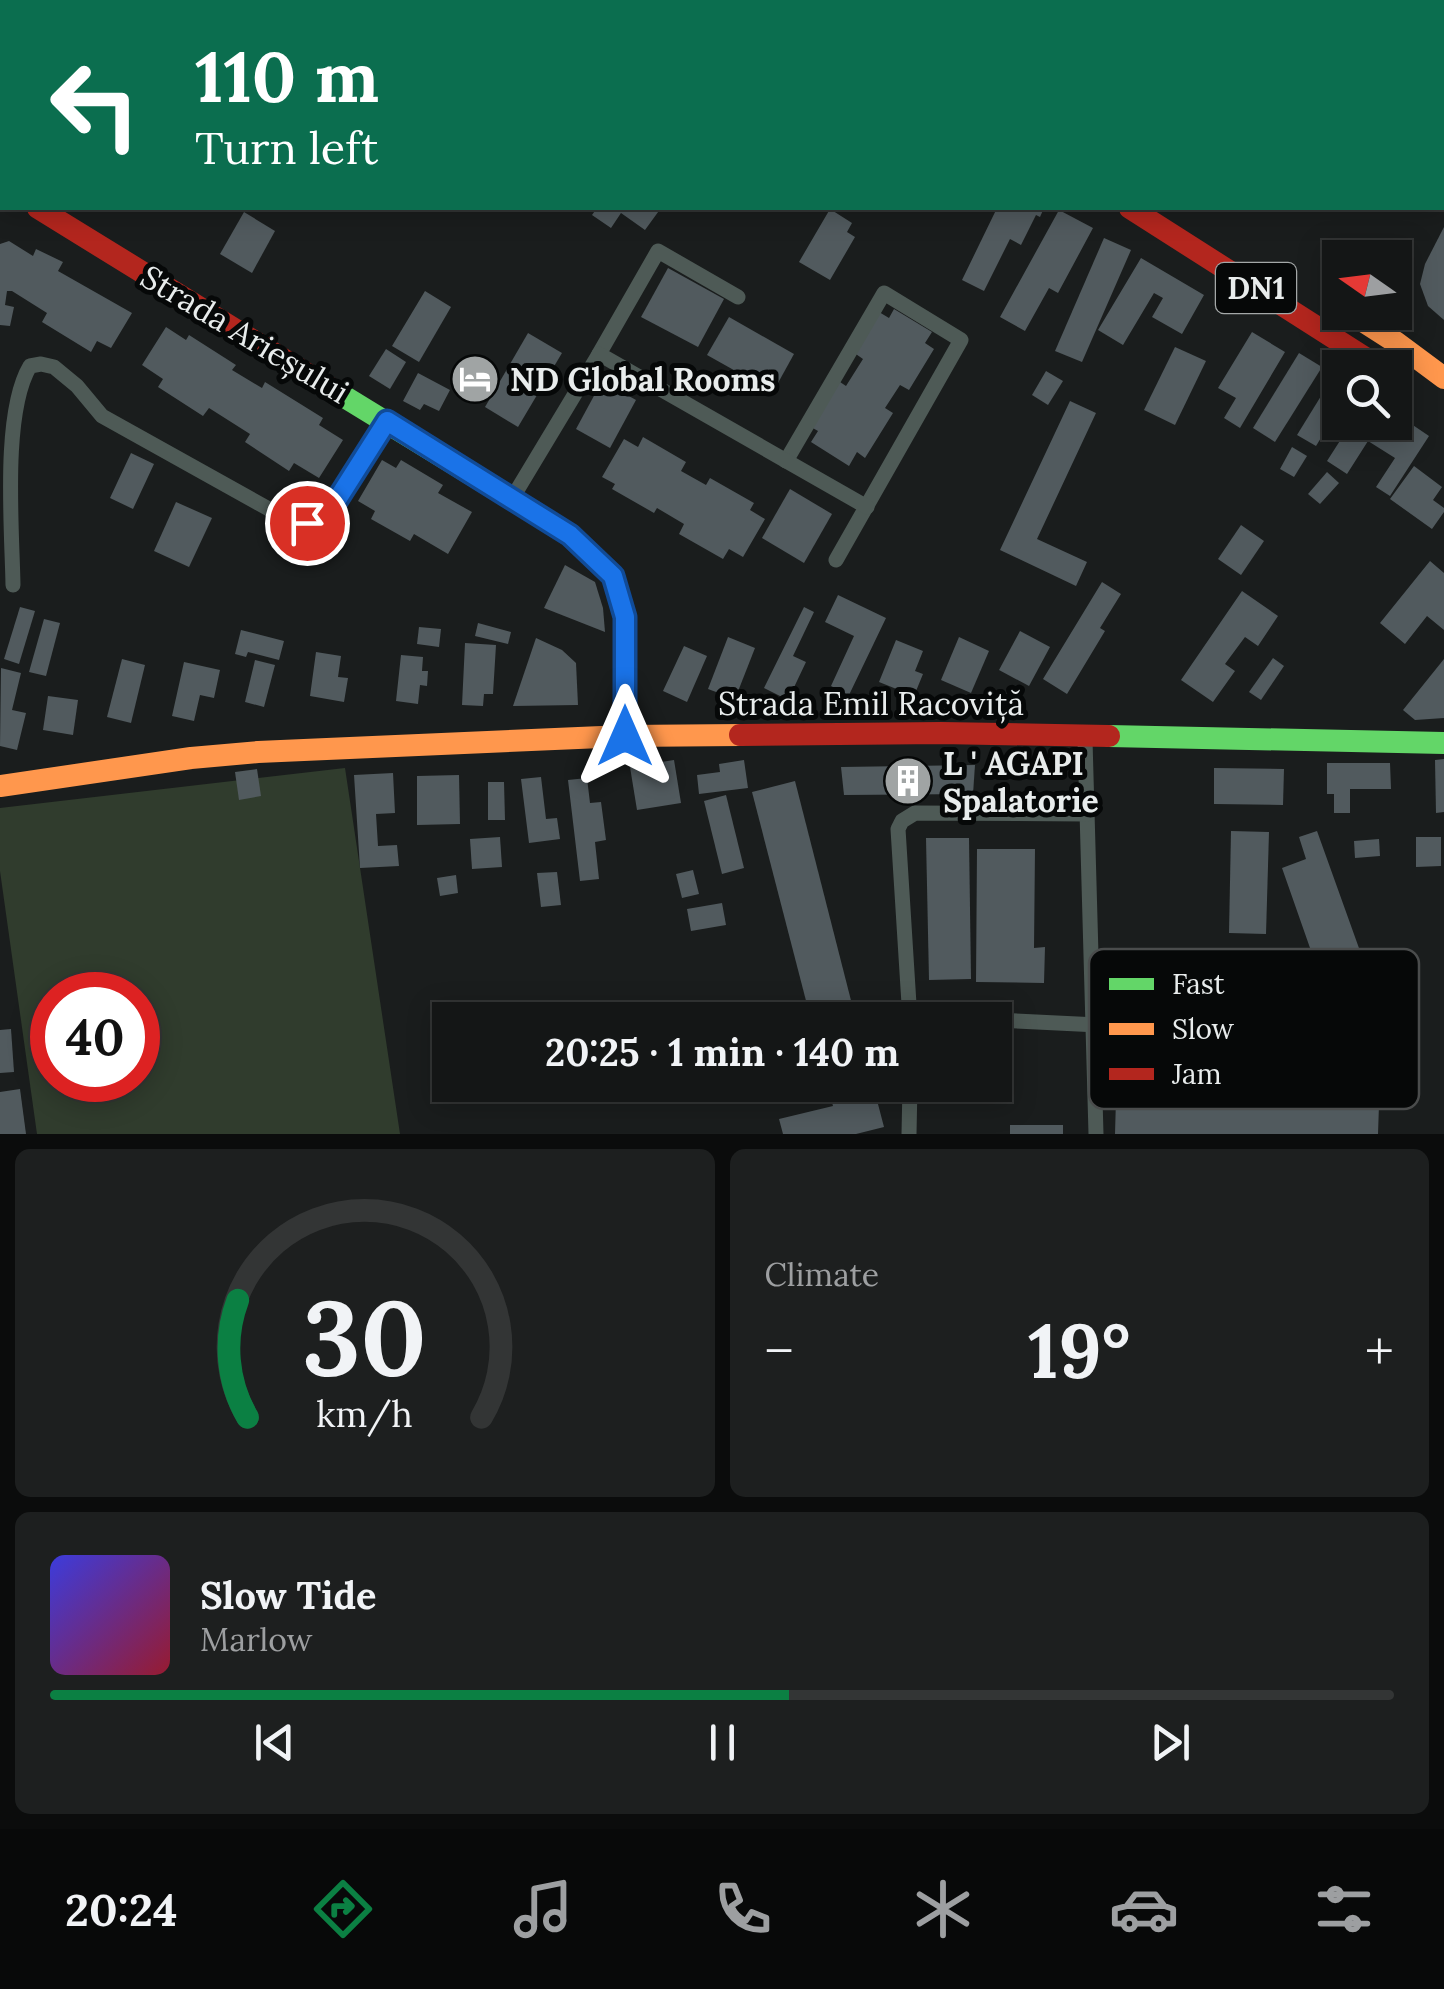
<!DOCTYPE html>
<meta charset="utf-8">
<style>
body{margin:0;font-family:Lora,serif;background:#1d1f1f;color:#f1f3f6;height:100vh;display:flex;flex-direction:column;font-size:38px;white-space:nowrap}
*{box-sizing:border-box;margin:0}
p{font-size:32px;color:#9d9fa1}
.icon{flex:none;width:55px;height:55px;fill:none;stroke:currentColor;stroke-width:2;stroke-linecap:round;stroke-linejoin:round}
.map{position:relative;height:1134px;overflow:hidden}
.drawer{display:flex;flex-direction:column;gap:15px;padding:15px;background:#0b0c0c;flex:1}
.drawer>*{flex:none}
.guide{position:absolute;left:0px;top:0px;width:1445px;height:210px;box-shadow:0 5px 25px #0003,0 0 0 2px #333535;background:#0b6e4f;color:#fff;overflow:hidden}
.needle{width:65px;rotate:284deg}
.controls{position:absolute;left:1322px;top:240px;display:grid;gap:20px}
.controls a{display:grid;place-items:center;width:90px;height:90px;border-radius:0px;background:#141616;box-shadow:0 5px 25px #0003,0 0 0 2px #333535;font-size:50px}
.speed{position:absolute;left:30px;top:972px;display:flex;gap:20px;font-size:50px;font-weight:700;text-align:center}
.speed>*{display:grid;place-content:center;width:130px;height:130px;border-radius:50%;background:#141616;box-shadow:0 5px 25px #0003,0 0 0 2px #333535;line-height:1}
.speed .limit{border:15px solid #d22;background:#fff;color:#111}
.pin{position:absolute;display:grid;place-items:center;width:85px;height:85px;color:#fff;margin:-42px;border:5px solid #fff;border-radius:50%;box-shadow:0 2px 10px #0007}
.me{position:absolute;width:110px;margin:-55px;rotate:0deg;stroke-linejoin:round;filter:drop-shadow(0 0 8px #0008)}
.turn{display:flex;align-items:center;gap:35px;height:210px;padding:0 30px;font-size:45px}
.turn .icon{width:130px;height:130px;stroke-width:2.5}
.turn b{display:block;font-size:70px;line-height:85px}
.big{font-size:75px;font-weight:800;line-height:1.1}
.drawer .tile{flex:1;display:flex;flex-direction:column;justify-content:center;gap:15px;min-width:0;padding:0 35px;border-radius:15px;background:#1d1f1f}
.drawer .dial{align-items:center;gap:0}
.dial svg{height:260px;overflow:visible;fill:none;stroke:#333535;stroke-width:7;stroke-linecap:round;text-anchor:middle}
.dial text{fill:#f1f3f6;stroke:none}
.song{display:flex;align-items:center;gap:30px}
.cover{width:120px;height:120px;border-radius:15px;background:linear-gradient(135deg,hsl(240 70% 55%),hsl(350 70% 35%))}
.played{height:10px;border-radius:5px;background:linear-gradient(90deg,#0b8043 55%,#333535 55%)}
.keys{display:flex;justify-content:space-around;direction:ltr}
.heat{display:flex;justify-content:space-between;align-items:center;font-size:55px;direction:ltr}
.drawer .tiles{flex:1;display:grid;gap:15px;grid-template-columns:1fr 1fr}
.tile:last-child{grid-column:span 2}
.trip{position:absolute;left:432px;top:1002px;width:580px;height:100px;border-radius:0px;background:#141616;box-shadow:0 5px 25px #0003,0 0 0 2px #333535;font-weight:800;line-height:100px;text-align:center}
.dock{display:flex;height:160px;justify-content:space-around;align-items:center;background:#080909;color:#9d9fa1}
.dock .icon{width:70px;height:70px}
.dock .selected{color:#0b8043}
.dock b{font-size:45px;color:#f1f3f6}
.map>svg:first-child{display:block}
</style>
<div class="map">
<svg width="1444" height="1134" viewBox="0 0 1444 1134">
<rect width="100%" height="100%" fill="#1a1d1d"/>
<path fill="#303c2d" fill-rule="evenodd" d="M345,768L400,1134H37L0,871V808ZM52,995H138V1080H52Z"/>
<g fill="#515a5e">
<path d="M597,208H661L645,230L621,213L611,228L592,215Z"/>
<path d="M997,208H1044L1040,217L1036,215L1021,245L1010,239L984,291L962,280Z"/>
<path d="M830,209L852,223L847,232L855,237L830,280L799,262Z"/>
<path d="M1059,210L1093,228L1058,293L1049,288L1025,331L1000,317Z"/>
<path d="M244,212L275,231L252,273L220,254Z"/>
<path d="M1444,227V320L1428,306L1420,284L1425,264Z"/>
<path d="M1104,238L1131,250L1082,362L1055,351Z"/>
<path d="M9,241L33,256L36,249L63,262L58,271L132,313L111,348L97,341L91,352L42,322L47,313L12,291H7L5,305L14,307L10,326L0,325V244Z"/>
<path d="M1141,258L1204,295L1182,334L1152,317L1163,298L1154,293L1123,345L1098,330Z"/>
<path d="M668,268L724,299L698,347L641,317Z"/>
<path d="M425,291L451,307L419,362L392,346Z"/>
<path d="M894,309L932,332L925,343L934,349L909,390L900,385L885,408L893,413L865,458L857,452L849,466L811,442L818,431L811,427L840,382L846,386L863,359L853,352L879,312L889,318Z"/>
<path d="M729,317L794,354L773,392L707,355Z"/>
<path d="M166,327L186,340L189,335L236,365L232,370L262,388L265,382L323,418L319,425L343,440L319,478L294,463L289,471L245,442L250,434L209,408L203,416L158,387L163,379L142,365Z"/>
<path d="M1252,332L1285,352L1240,428L1224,418L1236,398L1218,388Z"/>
<path d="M528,333L562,353L518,427L485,407Z"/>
<path d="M1175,347L1206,361L1175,425L1144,410Z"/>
<path d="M386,349L406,362L390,389L369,376Z"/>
<path d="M1299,353L1322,367L1275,442L1253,428Z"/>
<path d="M465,359L496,376L483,399L453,382Z"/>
<path d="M1046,371L1063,381L1048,405L1032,395Z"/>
<path d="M418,373L450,390L439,411L424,404L420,410L403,401Z"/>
<path d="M1334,375L1340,379V407L1316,446L1297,435Z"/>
<path d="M602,381L636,400L610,448L576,429Z"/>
<path d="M1070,401L1096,413L1037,539L1087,562L1076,586L1000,550Z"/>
<path d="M1395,413L1429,436L1390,496L1376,487L1395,458L1368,441L1347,474L1327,461L1352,422H1395Z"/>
<path d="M643,437L686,462L681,471L706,485L710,478L754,503L750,510L765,519L743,557L729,549L723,559L679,534L684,524L657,508L654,513L612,489L615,484L602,477L624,439L638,447Z"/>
<path d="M1292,447L1307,456L1294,477L1280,469Z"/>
<path d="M131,453L154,464L133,509L110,498Z"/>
<path d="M382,460L396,468L401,460L443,485L438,493L472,512L448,554L414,534L410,541L371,519L375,511L358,501Z"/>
<path d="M1414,466L1442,487L1433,500L1444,508V512L1432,529L1390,499Z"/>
<path d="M1327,472L1339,483L1320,504L1308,494Z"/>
<path d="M790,489L832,514L804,563L762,538Z"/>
<path d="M176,502L212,518L189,567L154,551Z"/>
<path d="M1241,525L1264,541L1241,575L1218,559Z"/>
<path d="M1430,561L1444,573V630L1427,616L1405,644L1380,623Z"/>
<path d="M565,565L595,582L603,608L605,632L544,608Z"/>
<path d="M1102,582L1121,594L1100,628L1105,631L1067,694L1043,679Z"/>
<path d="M1242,591L1278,616L1258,646L1245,637L1225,664L1235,671L1213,702L1181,680Z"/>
<path d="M838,595L886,618L849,695L831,686L854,636L825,622Z"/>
<path d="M20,607L35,611L19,664L4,659Z"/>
<path d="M804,607L814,612L793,656L806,662L788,700L764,688Z"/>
<path d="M44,619L60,623L46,676L29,672Z"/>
<path d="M478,623L511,632L508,644L475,636Z"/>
<path d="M419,627L441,629L439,647L417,644Z"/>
<path d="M241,630L284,641L279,660L248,652L246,657L235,654Z"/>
<path d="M1020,631L1050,647L1029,686L999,670Z"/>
<path d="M728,637L755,648L735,699L708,689Z"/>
<path d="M959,637L989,651L971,693L941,680Z"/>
<path d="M536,638L562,650L576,663L578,705L513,706Z"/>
<path d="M896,640L923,651L915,671L923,674L914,696L879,682Z"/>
<path d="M465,643L496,645L493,694H484L483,706L462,705Z"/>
<path d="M684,646L707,656L687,702L663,691Z"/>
<path d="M316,652L341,656L338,677L348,678L344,702L310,696Z"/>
<path d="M401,655L423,657L422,671H428L427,686L420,685L418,704L396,701Z"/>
<path d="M1273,658L1284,666L1261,700L1249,692Z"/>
<path d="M122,659L145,665L131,723L107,717Z"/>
<path d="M1444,659V718L1415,720L1403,710Z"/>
<path d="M255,660L275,665L264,707L245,702Z"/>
<path d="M184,662L220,670L214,698L200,695L194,721L172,716Z"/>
<path d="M1,668L21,673L12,710L26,713L17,750L0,746Z"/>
<path d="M48,696L78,700L73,735L43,730Z"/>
<path d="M1444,759V812L1436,813L1435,760Z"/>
<path d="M674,760L681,803L637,810L630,767Z"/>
<path d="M744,760L748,788L699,794L697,775L720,772L719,764Z"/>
<path d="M1327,763H1390L1391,789H1350V813H1334V794H1327Z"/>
<path d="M975,765L973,794L844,795L841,767Z"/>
<path d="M1214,768L1284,769L1283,805L1214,804Z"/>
<path d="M257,769L261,796L239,800L235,772Z"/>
<path d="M393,773L395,813L376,814L378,846L397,845L399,866L360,868L354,775Z"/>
<path d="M459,775L460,824L417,825V776Z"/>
<path d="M541,777L546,819L557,818L560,839L529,843L521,779Z"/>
<path d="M587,778L590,803L601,802L606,840L595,842L599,879L580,881L568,780Z"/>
<path d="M795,781L856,1020H811L752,792Z"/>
<path d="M488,782H504L505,820H488Z"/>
<path d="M726,795L744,868L722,874L704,801Z"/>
<path d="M1231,831L1269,832L1266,934L1229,933Z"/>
<path d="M1317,831L1374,990L1330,1005L1282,868L1306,859L1299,837Z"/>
<path d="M500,837L502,867L472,869L470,839Z"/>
<path d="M1416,837H1441V866L1416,867Z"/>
<path d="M926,838H969L971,979L929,980Z"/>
<path d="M1379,839L1380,856L1355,858L1354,841Z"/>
<path d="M977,849H1035L1034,948L1045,947L1044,983L976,982Z"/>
<path d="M693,870L699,894L682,898L676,874Z"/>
<path d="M557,872L561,905L541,907L537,873Z"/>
<path d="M456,875L458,893L440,896L437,878Z"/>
<path d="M722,903L726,925L691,931L687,909Z"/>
<path d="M11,1029L14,1072L0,1073V1030Z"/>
<path d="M1150,1042L1324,1048L1323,1074L1380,1076L1378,1134H1115L1117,1063L1149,1064Z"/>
<path d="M827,1085H873L884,1127L856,1134H783L779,1119L833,1106Z"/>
<path d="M20,1089L26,1134H0V1092Z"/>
<rect x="1010" y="1125" width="53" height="9"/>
</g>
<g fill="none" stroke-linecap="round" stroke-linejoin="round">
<g stroke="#4e5a56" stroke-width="15">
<path d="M599,354L658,251L738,297"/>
<path d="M786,461L884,293L961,340L836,560"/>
<path d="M513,497L599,354L867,507"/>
<path d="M13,585C12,528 2,413 30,366L41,364L54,367L77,386L102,416L285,518L307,523L327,514L385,424"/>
<path d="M1085,740L1096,1134"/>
<path d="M910,1016L991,1020"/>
<path d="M910,1020L898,829L902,821L915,813L1087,814"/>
<path d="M995,1020L1366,1038"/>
<path d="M909,1134L910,1085"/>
</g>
<g stroke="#4e5a56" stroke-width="32">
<path d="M962,2L963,0"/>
<path d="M0,184L2,186"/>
</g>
<g stroke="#63d668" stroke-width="22">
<path d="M864,0L868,2"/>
<path d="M335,391L570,535L613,576L625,617V736"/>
<path d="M1109,736L1444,743"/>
</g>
<g stroke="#ff974d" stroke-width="22">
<path d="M1358,318L1397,343L1444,378"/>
<path d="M0,786L191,758L258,752L625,736L740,735"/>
</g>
<g stroke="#b3261e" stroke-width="22">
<path d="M806,0L810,2"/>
<path d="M38,208L335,391"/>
<path d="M1130,208L1381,368"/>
<path d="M740,735L941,733L1109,736"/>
</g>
</g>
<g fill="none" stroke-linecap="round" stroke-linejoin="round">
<g stroke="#114b97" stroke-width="25">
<path id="route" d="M307,523L328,514L387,421L570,535L613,576L625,617V736"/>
</g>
<use href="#route" stroke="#1a73e8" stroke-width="18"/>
</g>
<defs>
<g id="hotel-disc" transform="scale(2.5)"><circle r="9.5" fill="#a0a4a4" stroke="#060808"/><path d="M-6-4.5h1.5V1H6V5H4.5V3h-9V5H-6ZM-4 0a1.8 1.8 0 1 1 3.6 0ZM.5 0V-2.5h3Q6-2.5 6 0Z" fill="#fff"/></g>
<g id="building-disc" transform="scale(2.5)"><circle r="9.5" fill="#a0a4a4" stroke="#060808"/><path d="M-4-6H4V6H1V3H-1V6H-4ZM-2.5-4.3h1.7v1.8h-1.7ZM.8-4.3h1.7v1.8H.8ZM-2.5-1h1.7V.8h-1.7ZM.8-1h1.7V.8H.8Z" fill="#fff"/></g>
</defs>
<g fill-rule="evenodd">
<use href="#hotel-disc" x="475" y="379"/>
<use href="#building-disc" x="908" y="781"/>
</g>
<g text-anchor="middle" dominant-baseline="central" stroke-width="10" stroke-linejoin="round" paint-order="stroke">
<rect fill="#060808" stroke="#a4a8a8" stroke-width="2.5" x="1216" y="263" width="80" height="50" rx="8"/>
<g font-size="30" font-weight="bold" fill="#e8ecec">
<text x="1256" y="288">DN1</text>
</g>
<g font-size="32" fill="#e8ecec" stroke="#060808">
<text transform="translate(245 334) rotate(31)">Strada Arieșului</text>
<text x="871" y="703">Strada Emil Racoviță</text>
</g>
<g font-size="32" font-weight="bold" fill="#e8ecec" stroke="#060808" text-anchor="start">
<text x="510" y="379">ND Global Rooms</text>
<text x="943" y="763">L ' AGAPI<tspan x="943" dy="37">Spalatorie</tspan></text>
</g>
</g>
<rect x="1089" y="949" width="330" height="160" rx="15" fill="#060808" stroke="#4a4c4c" stroke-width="2.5"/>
<rect x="1109" y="978" width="45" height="12" fill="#63d668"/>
<rect x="1109" y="1023" width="45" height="12" fill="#ff974d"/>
<rect x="1109" y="1068" width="45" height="12" fill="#b3261e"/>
<g font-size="28" fill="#e8ecec">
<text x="1172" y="994">Fast</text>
<text x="1172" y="1039">Slow</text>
<text x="1172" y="1084">Jam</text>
</g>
</svg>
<div class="controls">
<a><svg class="needle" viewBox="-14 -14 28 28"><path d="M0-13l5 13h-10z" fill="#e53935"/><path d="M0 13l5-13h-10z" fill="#9d9fa1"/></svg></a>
<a><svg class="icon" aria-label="search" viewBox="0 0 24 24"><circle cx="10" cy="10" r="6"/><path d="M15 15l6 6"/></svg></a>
</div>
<div class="speed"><div class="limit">40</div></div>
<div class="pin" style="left:307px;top:523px;background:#d93025"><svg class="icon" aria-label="arrive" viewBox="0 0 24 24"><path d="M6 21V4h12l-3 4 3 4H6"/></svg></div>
<svg class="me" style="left:625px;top:736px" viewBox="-20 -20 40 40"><path d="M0-17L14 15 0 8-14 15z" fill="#1a73e8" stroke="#fff" stroke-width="4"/></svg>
<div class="trip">20:25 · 1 min · 140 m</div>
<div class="guide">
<div class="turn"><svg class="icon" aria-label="left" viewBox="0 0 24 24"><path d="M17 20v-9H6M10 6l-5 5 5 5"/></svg><div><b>110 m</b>Turn left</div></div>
</div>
</div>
<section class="drawer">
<div class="tiles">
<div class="tile dial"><svg viewBox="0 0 100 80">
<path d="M14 69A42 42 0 1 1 86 69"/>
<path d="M14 69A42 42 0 0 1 11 33" stroke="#0b8043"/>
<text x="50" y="56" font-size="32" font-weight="700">30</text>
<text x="50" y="72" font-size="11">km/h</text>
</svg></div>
<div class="tile"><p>Climate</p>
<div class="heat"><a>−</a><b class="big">19°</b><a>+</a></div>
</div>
<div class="tile">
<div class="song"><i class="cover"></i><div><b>Slow Tide</b><p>Marlow</p></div></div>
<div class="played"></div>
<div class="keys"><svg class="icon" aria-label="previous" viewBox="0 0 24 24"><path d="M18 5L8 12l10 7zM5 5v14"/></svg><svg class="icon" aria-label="pause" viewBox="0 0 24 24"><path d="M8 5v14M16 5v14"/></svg><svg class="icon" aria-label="next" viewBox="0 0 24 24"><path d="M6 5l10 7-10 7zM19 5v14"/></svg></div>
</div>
</div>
</section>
<nav class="dock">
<b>20:24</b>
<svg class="icon selected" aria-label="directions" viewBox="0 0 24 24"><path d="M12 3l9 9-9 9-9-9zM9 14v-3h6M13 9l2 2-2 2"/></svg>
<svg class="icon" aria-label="music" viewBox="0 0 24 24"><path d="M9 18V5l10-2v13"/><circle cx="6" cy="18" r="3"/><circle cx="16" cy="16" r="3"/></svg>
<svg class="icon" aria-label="phone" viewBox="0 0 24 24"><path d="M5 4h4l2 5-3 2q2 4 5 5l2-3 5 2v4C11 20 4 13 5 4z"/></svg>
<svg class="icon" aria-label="climate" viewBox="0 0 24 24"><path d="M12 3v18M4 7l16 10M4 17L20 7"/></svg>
<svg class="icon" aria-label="car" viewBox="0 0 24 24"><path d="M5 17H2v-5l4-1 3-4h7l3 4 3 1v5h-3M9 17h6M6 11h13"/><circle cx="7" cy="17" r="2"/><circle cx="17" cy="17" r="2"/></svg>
<svg class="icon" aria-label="filters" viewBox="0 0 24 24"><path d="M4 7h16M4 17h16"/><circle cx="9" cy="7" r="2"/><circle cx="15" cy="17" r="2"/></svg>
</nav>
